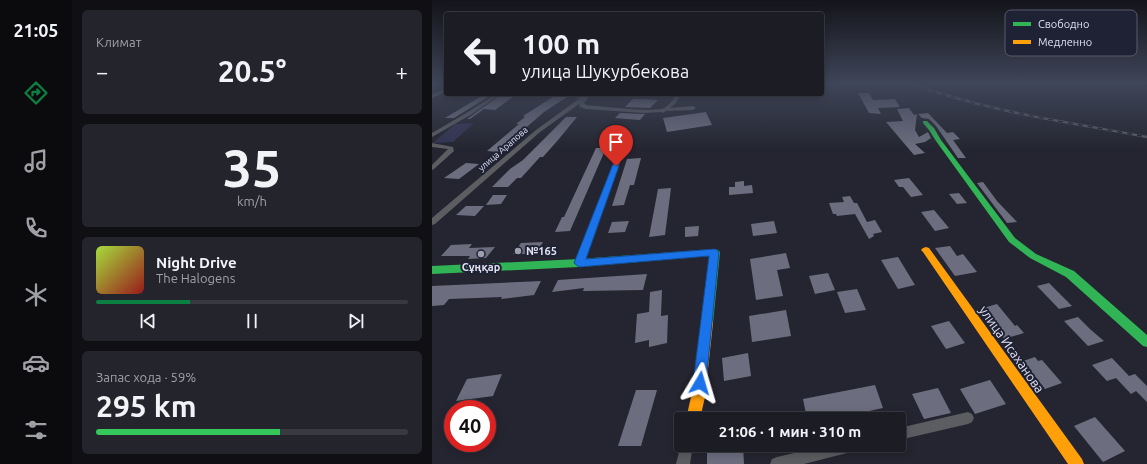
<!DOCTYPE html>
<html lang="ru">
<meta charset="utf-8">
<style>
body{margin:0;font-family:Ubuntu,sans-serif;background:#24252c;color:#f1f3f6;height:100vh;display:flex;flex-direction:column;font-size:15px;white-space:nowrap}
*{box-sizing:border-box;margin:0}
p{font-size:13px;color:#a0a1a6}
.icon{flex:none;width:22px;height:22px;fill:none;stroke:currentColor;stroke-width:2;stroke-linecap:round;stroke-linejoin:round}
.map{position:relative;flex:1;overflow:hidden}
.sheet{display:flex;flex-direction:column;gap:10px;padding:10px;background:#0f0f14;width:360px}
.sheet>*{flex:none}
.hud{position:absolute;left:12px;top:12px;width:380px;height:84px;border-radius:4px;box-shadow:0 2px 10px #0003,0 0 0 1px #393a41;background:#1b1c24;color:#f1f3f6;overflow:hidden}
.speed{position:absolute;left:12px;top:400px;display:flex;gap:8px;font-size:20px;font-weight:700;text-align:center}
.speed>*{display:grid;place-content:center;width:52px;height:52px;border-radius:50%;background:#1b1c24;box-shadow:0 2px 10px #0003,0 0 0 1px #393a41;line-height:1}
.speed .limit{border:6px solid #d22;background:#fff;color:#111}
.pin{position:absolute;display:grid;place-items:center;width:34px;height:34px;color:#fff;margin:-41px -17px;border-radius:50% 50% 50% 0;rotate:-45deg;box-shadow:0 0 4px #0007}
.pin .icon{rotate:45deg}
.me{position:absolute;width:44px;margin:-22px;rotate:7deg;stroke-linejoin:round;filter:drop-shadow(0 0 3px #0008)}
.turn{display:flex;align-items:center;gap:14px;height:84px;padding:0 12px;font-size:18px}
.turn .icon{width:52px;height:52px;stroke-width:2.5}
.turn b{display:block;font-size:28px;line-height:34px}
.big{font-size:30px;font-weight:700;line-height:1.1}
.sheet .widget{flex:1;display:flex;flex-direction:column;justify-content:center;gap:6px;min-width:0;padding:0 14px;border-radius:6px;background:#24252c}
.sheet .dial{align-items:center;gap:0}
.dial b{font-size:52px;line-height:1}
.song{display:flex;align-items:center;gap:12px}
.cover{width:48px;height:48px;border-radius:6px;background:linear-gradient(135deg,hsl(80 70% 55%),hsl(0 70% 35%))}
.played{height:4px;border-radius:2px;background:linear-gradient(90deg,#0b8043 30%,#393a41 30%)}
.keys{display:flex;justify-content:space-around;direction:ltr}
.heat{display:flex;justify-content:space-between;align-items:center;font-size:22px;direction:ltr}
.charge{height:6px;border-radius:3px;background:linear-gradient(90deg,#34c759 59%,#393a41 0)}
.trip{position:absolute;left:242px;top:412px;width:232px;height:40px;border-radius:4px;background:#1b1c24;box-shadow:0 2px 10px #0003,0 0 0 1px #393a41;font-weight:700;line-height:40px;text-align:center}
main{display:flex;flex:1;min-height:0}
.tabs{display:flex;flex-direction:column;width:72px;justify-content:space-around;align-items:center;background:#0b0b0e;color:#a0a1a6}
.tabs .icon{width:28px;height:28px}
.tabs .on{color:#0b8043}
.tabs b{font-size:18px;color:#f1f3f6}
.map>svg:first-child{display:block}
</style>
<main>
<nav class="tabs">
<b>21:05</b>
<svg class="icon on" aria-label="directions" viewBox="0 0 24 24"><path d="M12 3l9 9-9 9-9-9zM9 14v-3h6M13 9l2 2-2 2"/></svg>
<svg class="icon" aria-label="music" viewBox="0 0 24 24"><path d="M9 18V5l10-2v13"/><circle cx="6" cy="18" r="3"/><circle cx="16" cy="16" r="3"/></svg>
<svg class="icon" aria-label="phone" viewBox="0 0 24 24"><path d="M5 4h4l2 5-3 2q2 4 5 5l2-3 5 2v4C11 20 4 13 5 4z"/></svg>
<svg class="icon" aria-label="climate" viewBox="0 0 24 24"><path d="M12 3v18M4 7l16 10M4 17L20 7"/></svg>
<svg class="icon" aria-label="car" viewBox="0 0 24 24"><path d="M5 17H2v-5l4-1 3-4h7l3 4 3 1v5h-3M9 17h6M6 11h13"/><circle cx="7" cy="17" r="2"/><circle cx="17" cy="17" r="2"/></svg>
<svg class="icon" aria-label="filters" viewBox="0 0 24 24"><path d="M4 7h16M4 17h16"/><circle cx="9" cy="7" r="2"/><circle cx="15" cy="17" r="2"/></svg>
</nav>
<section class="sheet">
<div class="widget"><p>Климат</p>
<div class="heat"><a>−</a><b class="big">20.5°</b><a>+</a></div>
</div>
<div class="widget dial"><b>35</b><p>km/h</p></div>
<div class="widget">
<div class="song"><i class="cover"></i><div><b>Night Drive</b><p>The Halogens</p></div></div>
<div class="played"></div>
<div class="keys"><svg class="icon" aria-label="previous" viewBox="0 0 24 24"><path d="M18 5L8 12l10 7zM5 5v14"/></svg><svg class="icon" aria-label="pause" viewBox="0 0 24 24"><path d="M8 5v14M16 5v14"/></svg><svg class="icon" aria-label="next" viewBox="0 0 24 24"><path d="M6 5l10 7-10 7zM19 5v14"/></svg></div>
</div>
<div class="widget"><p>Запас хода · 59%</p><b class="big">295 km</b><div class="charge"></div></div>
</section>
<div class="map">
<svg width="715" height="464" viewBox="0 0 715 464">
<rect width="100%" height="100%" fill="#242530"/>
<path fill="#323552" d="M42,123L21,142L1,143L23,124Z"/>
<g fill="#6c6e7f">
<path d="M426,93H437L441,100L463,99L468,107L446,108L449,114L437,113Z"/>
<path d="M53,94H61L22,118H13Z"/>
<path d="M70,94H85L63,110L52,109L38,119H35Z"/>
<path d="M124,95L135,97L112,112L66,152L55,151L87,124H84L93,117L91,116Z"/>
<path d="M201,99H208L226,100L218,108L193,107Z"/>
<path d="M477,108L482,115L485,114L483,130L487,137L496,132L499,138L493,142L483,144L493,153L482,155L454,122L471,121L465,109Z"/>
<path d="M274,112L280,125L235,132L231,118Z"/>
<path d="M188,113L212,114H213L208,120L183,118Z"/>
<path d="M496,113L515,133L521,132L528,139L521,140L534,158H526L504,126L497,119L490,118L486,114Z"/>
<path d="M134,117H145L126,140L111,157H108L89,178H85L76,187H60L78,169L91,160Z"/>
<path d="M164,148H174L138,231L123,232L130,217H132Z"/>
<path d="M209,158L202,185H198L192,205L180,206L195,159Z"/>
<path d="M34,163L47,164L27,179L12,178Z"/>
<path d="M477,178L491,195L479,197L471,187H467L462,180Z"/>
<path d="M312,181V186L320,185L321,193L297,195V187H303V182Z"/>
<path d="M551,182L565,201L585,222L575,223L545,183Z"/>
<path d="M239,188L233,235L217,237L226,189Z"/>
<path d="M527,193L535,203L525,204L517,194Z"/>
<path d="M61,195H75L69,204L54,205Z"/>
<path d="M418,196L422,203H425L435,222L443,220L450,232L441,234L442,236L437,239L423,214L405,216L404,214H401L397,203L412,202L410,197Z"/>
<path d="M34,206H52L43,216L24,215Z"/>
<path d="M502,210L517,228L503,231L489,212Z"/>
<path d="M197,221L193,232L176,233L180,222Z"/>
<path d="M342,221L345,233L321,236L319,224Z"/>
<path d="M267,226L266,236L253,237V227Z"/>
<path d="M111,242L104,254H81L89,243Z"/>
<path d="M40,244L37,248L63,247L54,258L36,259L38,256H9L19,245Z"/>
<path d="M518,246L525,256L531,254L545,272L523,276L503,248Z"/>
<path d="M354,253L358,268L345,270L351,296L324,300L318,259Z"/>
<path d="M466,257L483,285L466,289L449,260Z"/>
<path d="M396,273L403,290L383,294L377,276Z"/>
<path d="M215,274L211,290L151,291L152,288L120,292L126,280Z"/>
<path d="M109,281L102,295L69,299L70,297L17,299L12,305L0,306V286Z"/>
<path d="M617,283L640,306L627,309L605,286Z"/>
<path d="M425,289L434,310L413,313L405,292Z"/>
<path d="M230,290L229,316L236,315L235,343L217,347V340L203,343L205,314L217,312L218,292Z"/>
<path d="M565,304L583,326L585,325L592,333L572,339L548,309Z"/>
<path d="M354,310L359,336L320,342L317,316Z"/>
<path d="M646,317L659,330L672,341L656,346L632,321Z"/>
<path d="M517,321L533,343L514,349L499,326Z"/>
<path d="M316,353L319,376L292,381L290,358Z"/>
<path d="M603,357L606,361L610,360L630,383L613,389L591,361Z"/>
<path d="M680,358L697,376L703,374L715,386V402L704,391L699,394L684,378L675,381L660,365Z"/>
<path d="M70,374L61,396L24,401L35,379Z"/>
<path d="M558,380L574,404L543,414L528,389Z"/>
<path d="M443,385L451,408L401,419H375L371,399Z"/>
<path d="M506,388L519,413L492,419L480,394Z"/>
<path d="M204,390H225L209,446H186Z"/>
<path d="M663,417L693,451L671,462L642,426Z"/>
<path d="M275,445H311L312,464H275Z"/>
</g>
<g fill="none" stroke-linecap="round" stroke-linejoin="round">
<g fill="#5c5d61" fill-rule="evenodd">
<path d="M14,89V92L0,98V94Z"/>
<path d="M64,94H69L40,114L0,137V133L36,112Z"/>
<path d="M128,94L152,95L159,94L152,103L154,105C168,106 222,113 232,108C238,105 241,99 245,94H249L244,103L238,108L261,106L264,108L261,110L234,111L231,113L229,112L212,113L154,109L148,107L147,104L108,132L3,224L0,225V218L104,130L148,98L130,95Z"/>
<path d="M194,136L197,138L151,263L150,265H144L143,263L191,138Z"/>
<path d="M0,143L21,147L22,151L2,169L0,170V165L16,149L0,147Z"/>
<path d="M536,412L540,414L542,418L540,422L536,424L467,440V428Z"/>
<path d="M249,444L261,445L258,464H244Z"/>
<path d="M397,445H429L427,449L423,451L372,464H338L340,459L345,457Z"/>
</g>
<g fill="#30b455" fill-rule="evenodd">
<path d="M491,121H495L502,128L509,140L583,238L604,254L642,271L715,335V347L711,346L634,277L598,258L577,242L504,141L497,130L491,123Z"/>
<path d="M283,249L286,250L288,252L281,323L279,326L275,328L271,326L269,323L278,256L147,267L0,274V266L147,259Z"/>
</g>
<g fill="#ff9f0a" fill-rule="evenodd">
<path d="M494,247L497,248L650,459L652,464H636L491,252L489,250L491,248Z"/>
<path d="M275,318L279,320L281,323L273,397L268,419H254L259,397L269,323L271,320Z"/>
</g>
<g stroke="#5b5c64" stroke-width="2.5">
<path id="rail" d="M481,84C556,112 637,122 715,137"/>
</g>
<use href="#rail" stroke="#1f2135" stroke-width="1.5" stroke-dasharray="5" stroke-linecap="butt"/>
</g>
<linearGradient id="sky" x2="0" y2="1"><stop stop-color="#14141a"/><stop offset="0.56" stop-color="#3f4659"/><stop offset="1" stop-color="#3f4659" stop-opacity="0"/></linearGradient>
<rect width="715" height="149" fill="url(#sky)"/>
<path fill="#1a73e8" stroke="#114b97" d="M181,164L187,166L154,259L283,249L287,252L274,383L272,387L268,389L263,387L261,383L277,256L147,267L142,263Z"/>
<g fill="#9e9fac" stroke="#1f2135" stroke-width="1.5">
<circle cx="86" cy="251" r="4"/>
<circle cx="49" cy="254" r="4"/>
</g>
<g text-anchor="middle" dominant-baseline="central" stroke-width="4" stroke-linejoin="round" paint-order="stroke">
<g font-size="9" fill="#dfe1ee" stroke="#1f2135">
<text transform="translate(71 149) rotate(-41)">улица Арапова</text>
</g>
<g font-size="11" font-weight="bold" fill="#dfe1ee" stroke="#1f2135" text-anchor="start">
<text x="94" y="251">№165</text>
<text x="49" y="267" text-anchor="middle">Сұңқар</text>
</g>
<g font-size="13" fill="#dfe1ee" stroke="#1f2135">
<text transform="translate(580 349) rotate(55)">улица Исаханова</text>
</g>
</g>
<rect x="573" y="10" width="132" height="46" rx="6" fill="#1f2135" stroke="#595b6c" stroke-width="1"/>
<rect x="581" y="22" width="18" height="4" fill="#30b455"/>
<rect x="581" y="40" width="18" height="4" fill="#ff9f0a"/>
<g font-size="11" fill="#dfe1ee">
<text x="606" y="28">Свободно</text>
<text x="606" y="46">Медленно</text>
</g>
</svg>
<div class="speed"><div class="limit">40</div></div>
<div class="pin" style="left:184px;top:166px;background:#d93025"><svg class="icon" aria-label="arrive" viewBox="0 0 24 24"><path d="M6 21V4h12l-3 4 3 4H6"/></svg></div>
<svg class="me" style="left:268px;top:383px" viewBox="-20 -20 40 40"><path d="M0-17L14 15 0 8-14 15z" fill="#1a73e8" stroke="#fff" stroke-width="4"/></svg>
<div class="trip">21:06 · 1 мин · 310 m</div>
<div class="hud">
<div class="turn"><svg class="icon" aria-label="left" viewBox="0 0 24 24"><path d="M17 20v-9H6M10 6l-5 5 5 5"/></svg><div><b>100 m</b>улица Шукурбекова</div></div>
</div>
</div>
</main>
